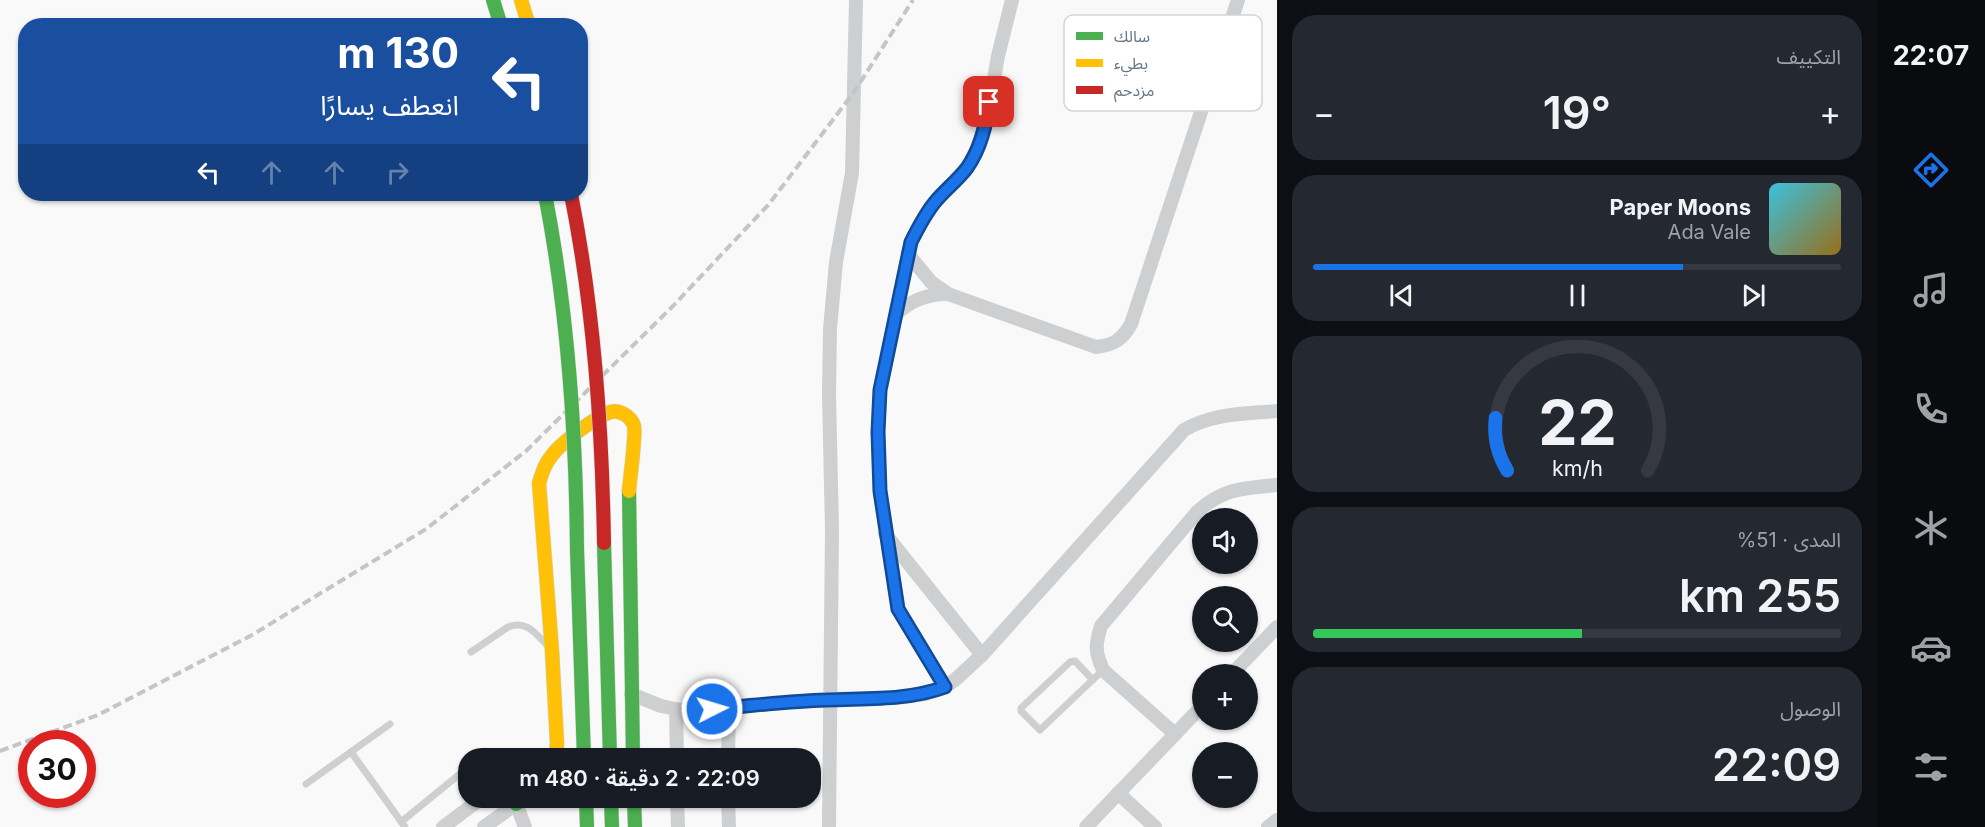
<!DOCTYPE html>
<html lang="ar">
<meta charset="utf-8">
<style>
body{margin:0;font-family:Inter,"Noto Sans Arabic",sans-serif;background:#242831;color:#f1f3f6;direction:rtl;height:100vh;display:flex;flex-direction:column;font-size:22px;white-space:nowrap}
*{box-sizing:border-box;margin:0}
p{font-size:20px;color:#9ea1a6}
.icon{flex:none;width:33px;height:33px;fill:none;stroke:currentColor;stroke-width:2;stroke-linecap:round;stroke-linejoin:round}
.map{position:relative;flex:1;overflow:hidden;direction:ltr}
.drawer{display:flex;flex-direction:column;gap:15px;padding:15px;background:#0d0f14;width:600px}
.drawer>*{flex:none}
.hud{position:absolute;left:18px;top:18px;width:570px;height:183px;border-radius:24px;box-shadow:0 2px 4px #0004;direction:rtl;background:#1a4fa0;color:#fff;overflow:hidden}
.fabs{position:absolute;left:1192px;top:508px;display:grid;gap:12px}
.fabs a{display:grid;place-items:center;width:66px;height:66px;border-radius:50%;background:#171b24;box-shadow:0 2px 4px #0004;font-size:30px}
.speed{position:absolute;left:18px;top:730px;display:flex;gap:12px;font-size:30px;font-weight:700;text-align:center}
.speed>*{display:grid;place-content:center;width:78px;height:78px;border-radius:50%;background:#171b24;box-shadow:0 2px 4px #0004;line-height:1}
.speed .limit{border:9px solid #d22;background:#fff;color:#111}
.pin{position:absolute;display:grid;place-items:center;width:51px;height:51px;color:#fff;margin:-26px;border-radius:12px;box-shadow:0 3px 9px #0006}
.me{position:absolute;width:66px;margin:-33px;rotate:85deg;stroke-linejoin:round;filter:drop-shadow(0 0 4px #0008)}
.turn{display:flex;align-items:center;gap:21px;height:126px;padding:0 30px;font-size:27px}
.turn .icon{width:78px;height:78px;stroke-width:2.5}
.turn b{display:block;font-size:42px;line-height:51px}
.lanes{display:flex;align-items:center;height:57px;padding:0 30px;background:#0003;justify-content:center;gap:30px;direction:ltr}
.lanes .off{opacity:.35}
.big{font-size:45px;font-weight:600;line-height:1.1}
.drawer .tile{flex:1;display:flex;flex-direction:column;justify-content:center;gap:9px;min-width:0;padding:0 21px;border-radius:24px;background:#242831}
.drawer .dial{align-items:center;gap:0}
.dial svg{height:156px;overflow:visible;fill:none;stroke:#363941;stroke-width:7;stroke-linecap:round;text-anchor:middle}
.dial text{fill:#f1f3f6;stroke:none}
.song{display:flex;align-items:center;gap:18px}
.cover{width:72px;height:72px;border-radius:9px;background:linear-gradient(135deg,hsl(190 70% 55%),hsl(40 70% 35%))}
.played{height:6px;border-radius:3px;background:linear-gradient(90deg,#1a73e8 70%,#363941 70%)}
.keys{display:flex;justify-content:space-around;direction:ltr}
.heat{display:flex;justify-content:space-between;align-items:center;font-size:33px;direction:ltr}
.charge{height:9px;border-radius:4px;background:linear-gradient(90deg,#34c759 51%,#363941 0)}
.trip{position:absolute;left:458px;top:748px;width:363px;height:60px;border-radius:24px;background:#171b24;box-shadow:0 2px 4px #0004;font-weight:600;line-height:60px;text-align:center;direction:rtl}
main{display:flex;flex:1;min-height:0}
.menu{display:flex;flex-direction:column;width:108px;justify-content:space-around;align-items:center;background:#090b0e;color:#9ea1a6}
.menu .icon{width:42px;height:42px}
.menu .active{color:#1a73e8}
.menu b{font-size:27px;color:#f1f3f6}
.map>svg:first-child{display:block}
</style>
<main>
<nav class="menu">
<b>22:07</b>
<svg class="icon active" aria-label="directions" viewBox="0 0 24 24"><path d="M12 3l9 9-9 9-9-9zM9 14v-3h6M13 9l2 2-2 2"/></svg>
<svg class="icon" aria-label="music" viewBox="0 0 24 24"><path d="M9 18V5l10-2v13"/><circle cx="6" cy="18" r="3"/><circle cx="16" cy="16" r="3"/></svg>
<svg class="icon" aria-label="phone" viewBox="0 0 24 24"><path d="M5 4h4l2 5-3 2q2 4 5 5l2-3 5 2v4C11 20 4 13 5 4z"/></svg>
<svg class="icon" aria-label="climate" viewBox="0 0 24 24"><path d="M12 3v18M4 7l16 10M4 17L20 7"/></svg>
<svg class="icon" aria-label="car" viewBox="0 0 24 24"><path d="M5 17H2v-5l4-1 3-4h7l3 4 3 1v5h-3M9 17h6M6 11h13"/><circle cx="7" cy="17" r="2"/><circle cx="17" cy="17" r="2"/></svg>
<svg class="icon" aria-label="filters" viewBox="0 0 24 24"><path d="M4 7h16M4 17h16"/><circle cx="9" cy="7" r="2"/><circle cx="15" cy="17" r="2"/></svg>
</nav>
<section class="drawer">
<div class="tile"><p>التكييف</p>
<div class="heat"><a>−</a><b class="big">19°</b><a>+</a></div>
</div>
<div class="tile">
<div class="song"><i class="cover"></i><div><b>Paper Moons</b><p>Ada Vale</p></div></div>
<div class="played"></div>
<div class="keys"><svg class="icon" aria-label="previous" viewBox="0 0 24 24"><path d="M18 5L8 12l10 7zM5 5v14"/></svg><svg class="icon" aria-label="pause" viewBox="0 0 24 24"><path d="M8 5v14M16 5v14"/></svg><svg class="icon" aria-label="next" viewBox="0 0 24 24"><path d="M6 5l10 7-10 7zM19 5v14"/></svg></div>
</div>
<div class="tile dial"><svg viewBox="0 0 100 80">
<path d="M14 69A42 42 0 1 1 86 69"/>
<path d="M14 69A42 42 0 0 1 8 42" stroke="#1a73e8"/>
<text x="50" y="56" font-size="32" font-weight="700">22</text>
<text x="50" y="72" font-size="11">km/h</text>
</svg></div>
<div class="tile"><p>المدى · 51%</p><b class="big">255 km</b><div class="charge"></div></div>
<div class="tile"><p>الوصول</p><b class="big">22:09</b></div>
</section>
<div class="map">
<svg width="1277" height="827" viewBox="0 0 1277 827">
<rect width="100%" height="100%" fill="#f9f9f9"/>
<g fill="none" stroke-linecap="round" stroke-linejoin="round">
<g stroke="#d5d6d7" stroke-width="15">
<g id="fast">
<path d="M493,0L501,26"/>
<path d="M629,491L633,759"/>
<path d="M604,543L610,759"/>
<path d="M577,549L584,759"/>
<path d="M586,798L587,827"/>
<path d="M611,798L612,827"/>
<path d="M634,798L635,827"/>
<path d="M516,804L526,798"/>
</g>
</g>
<g stroke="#d5d6d7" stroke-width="15">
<g id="slow">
<path d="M521,0L529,26"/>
<path d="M556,759L557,743L552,651L539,483C542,474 544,465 550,458C559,444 593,419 608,413C618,408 631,416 634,426C636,437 630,477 629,491"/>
</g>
</g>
<g stroke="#cecfd0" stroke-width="7">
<path d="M471,652L508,627C526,620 535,633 546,644"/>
<path d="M1093,680L1075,661L1070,662L1021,708V711L1040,730L1041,729L1103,670"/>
<path d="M351,752L405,827"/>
<path d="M306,784L390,724"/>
<path d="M401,822L466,769"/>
</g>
<g stroke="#cecfd0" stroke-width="14">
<path d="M908,254L931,282L948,294L1096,347C1114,345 1122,340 1131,324L1238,0"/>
<path d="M896,314C912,300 927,294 948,294"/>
<path d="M885,534L982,655"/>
<path d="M1231,675L1277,627"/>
<path d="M945,687L898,609L880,491L878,432L880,390L911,242L922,221L935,202L967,167L978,147L986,125L998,56L1012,0"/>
<path d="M631,694L661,706L685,711L829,699L890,698L926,694L945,687L956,679L982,655L1184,430C1213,413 1244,414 1277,411"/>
<path d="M676,709L677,759"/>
<path d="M1175,734L1103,670C1095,652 1095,645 1101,626L1197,512C1223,488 1244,488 1277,485"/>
<path d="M728,759L729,707"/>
<path d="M1118,793L1155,827"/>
<path d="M514,798L525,827"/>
<path d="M677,798L678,827"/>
<path d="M728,798L729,827"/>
<path d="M443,827L482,798"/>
<path d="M484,827L516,804"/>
<path d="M829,827L832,530L829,394L830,329L836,262L852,173L856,0"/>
<path d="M1086,827L1203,705"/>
<path d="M1268,827L1277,820"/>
</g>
<use href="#fast" stroke="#4caf50" stroke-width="14"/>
<use href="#slow" stroke="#ffc107" stroke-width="14"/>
<path stroke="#c3c5c6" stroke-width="4" stroke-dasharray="9 4.5" stroke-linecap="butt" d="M0,751L98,715L252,635L426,529L526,451L673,306L769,204L854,92L913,0"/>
<g stroke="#d5d6d6" stroke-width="15" stroke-linecap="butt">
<path id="fast-bridge" d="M545,194C568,312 576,429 577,549"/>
</g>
<g stroke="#d5d6d6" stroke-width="15" stroke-linecap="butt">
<path id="jam-bridge" d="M571,194C594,310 602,425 604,543"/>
</g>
<use href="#fast-bridge" stroke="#4caf50" stroke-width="14"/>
<use href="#jam-bridge" stroke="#c62828" stroke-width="14"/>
</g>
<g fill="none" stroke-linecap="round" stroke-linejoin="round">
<g stroke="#114b97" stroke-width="15">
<path id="route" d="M712,709C750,706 788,701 826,700C867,698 906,701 945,687L898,609L880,491L878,432L880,390L911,242C918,228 925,214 935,202C945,190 958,180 967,168C981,148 986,125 989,102"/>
</g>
<use href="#route" stroke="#1a73e8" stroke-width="10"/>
</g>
<rect x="1064" y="15" width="198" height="96" rx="9" fill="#fff" stroke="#d1d6da" stroke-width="1.5"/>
<rect x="1076" y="32" width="27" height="8" fill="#4caf50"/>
<rect x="1076" y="59" width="27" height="8" fill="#ffc107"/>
<rect x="1076" y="86" width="27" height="8" fill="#c62828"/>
<g font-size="16" fill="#657683">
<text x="1114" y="42">سالك</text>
<text x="1114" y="69">بطيء</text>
<text x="1114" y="96">مزدحم</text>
</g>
</svg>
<div class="fabs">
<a><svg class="icon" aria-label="sound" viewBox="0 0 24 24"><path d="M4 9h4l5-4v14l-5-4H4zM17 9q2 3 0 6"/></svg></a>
<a><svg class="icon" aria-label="search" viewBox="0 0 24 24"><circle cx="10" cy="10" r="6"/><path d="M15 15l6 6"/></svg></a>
<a>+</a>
<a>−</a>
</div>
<div class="speed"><div class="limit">30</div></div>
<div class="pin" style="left:989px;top:102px;background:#d93025"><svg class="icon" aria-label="arrive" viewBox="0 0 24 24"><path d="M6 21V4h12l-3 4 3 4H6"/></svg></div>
<svg class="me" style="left:712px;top:709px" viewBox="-20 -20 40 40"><circle r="17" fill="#1a73e8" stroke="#fff" stroke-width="3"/><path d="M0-11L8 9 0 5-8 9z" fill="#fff"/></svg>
<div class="trip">22:09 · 2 دقيقة · 480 m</div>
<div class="hud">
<div class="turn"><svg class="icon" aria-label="left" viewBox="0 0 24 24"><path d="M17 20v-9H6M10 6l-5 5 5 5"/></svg><div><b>130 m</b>انعطف يسارًا</div></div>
<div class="lanes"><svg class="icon" aria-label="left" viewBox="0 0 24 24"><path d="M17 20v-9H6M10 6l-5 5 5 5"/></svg><svg class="icon off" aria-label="ahead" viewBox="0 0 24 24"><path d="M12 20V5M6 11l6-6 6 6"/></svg><svg class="icon off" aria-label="ahead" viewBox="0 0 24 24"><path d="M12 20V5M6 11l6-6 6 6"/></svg><svg class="icon off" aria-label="right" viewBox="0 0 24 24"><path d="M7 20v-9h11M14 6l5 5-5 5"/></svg></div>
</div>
</div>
</main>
